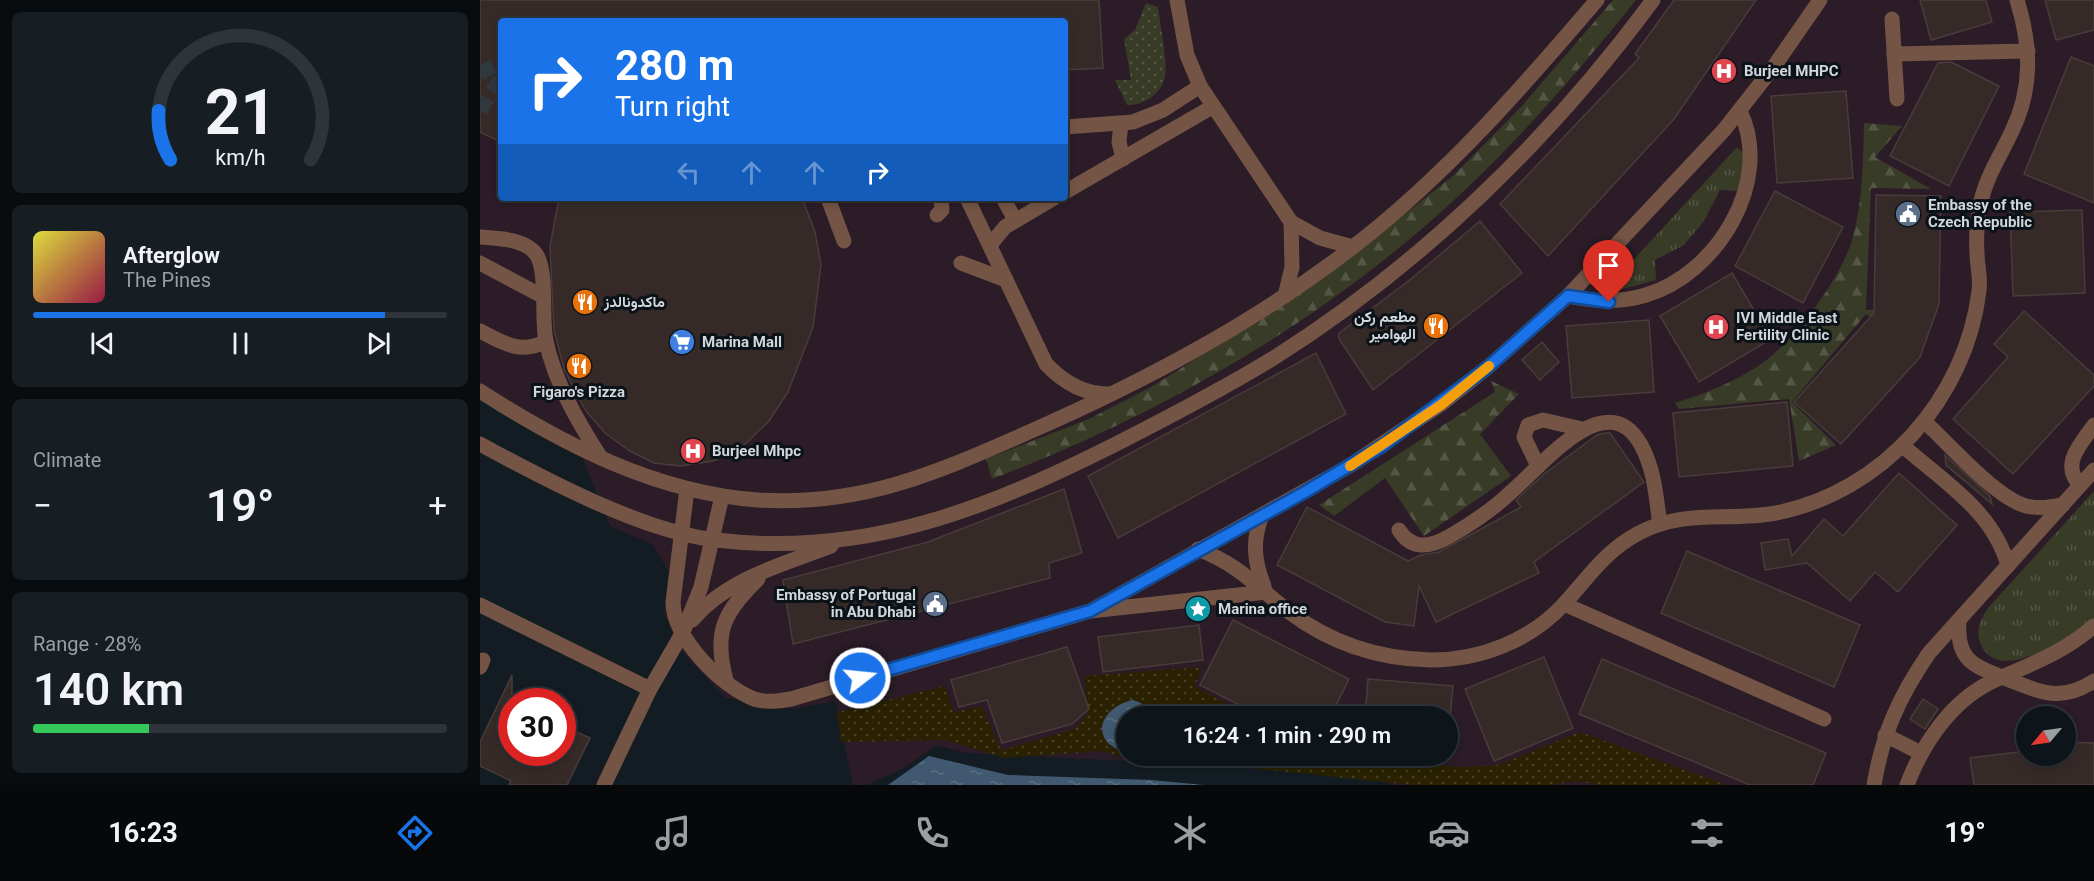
<!DOCTYPE html>
<meta charset="utf-8">
<style>
body{margin:0;font-family:Roboto,Vazirmatn,sans-serif;background:#171e23;color:#f1f3f6;height:100vh;display:flex;flex-direction:column;font-size:22px;white-space:nowrap}
*{box-sizing:border-box;margin:0}
p{font-size:20px;color:#9b9fa2}
.icon{flex:none;width:33px;height:33px;fill:none;stroke:currentColor;stroke-width:2;stroke-linecap:round;stroke-linejoin:round}
.map{position:relative;flex:1;overflow:hidden}
.details{display:flex;flex-direction:column;gap:12px;padding:12px;background:#080c0e;width:480px}
.details>*{flex:none}
.guide{position:absolute;left:18px;top:18px;width:570px;height:183px;border-radius:6px;box-shadow:0 3px 9px #0003,0 0 0 2px #2e3439;background:#1a73e8;color:#fff;overflow:hidden}
.needle{width:39px;rotate:241deg}
.tools{position:absolute;left:1536px;top:706px;display:grid;gap:12px}
.tools a{display:grid;place-items:center;width:60px;height:60px;border-radius:50%;background:#0e151a;box-shadow:0 3px 9px #0003,0 0 0 2px #2e3439;font-size:30px}
.speed{position:absolute;left:18px;top:688px;display:flex;gap:12px;font-size:30px;font-weight:700;text-align:center}
.speed>*{display:grid;place-content:center;width:78px;height:78px;border-radius:50%;background:#0e151a;box-shadow:0 3px 9px #0003,0 0 0 2px #2e3439;line-height:1}
.speed .limit{border:9px solid #d22;background:#fff;color:#111}
.pin{position:absolute;display:grid;place-items:center;width:51px;height:51px;color:#fff;margin:-62px -26px;border-radius:50% 50% 50% 0;rotate:-45deg;box-shadow:0 0 6px #0007}
.pin .icon{rotate:45deg}
.me{position:absolute;width:66px;margin:-33px;rotate:74deg;stroke-linejoin:round;filter:drop-shadow(0 0 4px #0008)}
.turn{display:flex;align-items:center;gap:21px;height:126px;padding:0 18px;font-size:27px}
.turn .icon{width:78px;height:78px;stroke-width:2.5}
.turn b{display:block;font-size:42px;line-height:51px}
.lanes{display:flex;align-items:center;height:57px;padding:0 18px;background:#0003;justify-content:center;gap:30px;direction:ltr}
.lanes .off{opacity:.35}
.big{font-size:45px;font-weight:600;line-height:1.1}
.details .tile{flex:1;display:flex;flex-direction:column;justify-content:center;gap:9px;min-width:0;padding:0 21px;border-radius:9px;background:#171e23}
.details .dial{align-items:center;gap:0}
.dial svg{height:156px;overflow:visible;fill:none;stroke:#2e3439;stroke-width:7;stroke-linecap:round;text-anchor:middle}
.dial text{fill:#f1f3f6;stroke:none}
.song{display:flex;align-items:center;gap:18px}
.cover{width:72px;height:72px;border-radius:9px;background:linear-gradient(135deg,hsl(60 70% 55%),hsl(340 70% 35%))}
.played{height:6px;border-radius:3px;background:linear-gradient(90deg,#1a73e8 85%,#2e3439 85%)}
.keys{display:flex;justify-content:space-around;direction:ltr}
.heat{display:flex;justify-content:space-between;align-items:center;font-size:33px;direction:ltr}
.charge{height:9px;border-radius:4px;background:linear-gradient(90deg,#34c759 28%,#2e3439 0)}
.trip{position:absolute;left:636px;top:706px;width:342px;height:60px;border-radius:30px;background:#0e151a;box-shadow:0 3px 9px #0003,0 0 0 2px #2e3439;font-weight:600;line-height:60px;text-align:center}
.tabs{display:flex;height:96px;justify-content:space-around;align-items:center;background:#06080a;color:#9b9fa2}
.tabs .icon{width:42px;height:42px}
.tabs .on{color:#1a73e8}
.tabs b{font-size:27px;color:#f1f3f6}
main{display:flex;flex:1;min-height:0}
.map>svg:first-child{display:block}
</style>
<main>
<section class="details">
<div class="tile dial"><svg viewBox="0 0 100 80">
<path d="M14 69A42 42 0 1 1 86 69"/>
<path d="M14 69A42 42 0 0 1 8 44" stroke="#1a73e8"/>
<text x="50" y="56" font-size="32" font-weight="700">21</text>
<text x="50" y="72" font-size="11">km/h</text>
</svg></div>
<div class="tile">
<div class="song"><i class="cover"></i><div><b>Afterglow</b><p>The Pines</p></div></div>
<div class="played"></div>
<div class="keys"><svg class="icon" aria-label="previous" viewBox="0 0 24 24"><path d="M18 5L8 12l10 7zM5 5v14"/></svg><svg class="icon" aria-label="pause" viewBox="0 0 24 24"><path d="M8 5v14M16 5v14"/></svg><svg class="icon" aria-label="next" viewBox="0 0 24 24"><path d="M6 5l10 7-10 7zM19 5v14"/></svg></div>
</div>
<div class="tile"><p>Climate</p>
<div class="heat"><a>−</a><b class="big">19°</b><a>+</a></div>
</div>
<div class="tile"><p>Range · 28%</p><b class="big">140 km</b><div class="charge"></div></div>
</section>
<div class="map">
<svg width="1614" height="785" viewBox="0 0 1614 785">
<defs>
<pattern id="grass-tufts" width="24" height="20" patternUnits="userSpaceOnUse" patternTransform="scale(1.5)"><rect width="24" height="20" fill="#383b26"/><path d="M3 7l-1-3M5 7V3M7 7l1-3M15 17l-1-3M17 17v-4M19 17l1-3" fill="none" stroke="#545745"/></pattern>
<pattern id="forest-firs" width="22" height="20" patternUnits="userSpaceOnUse" patternTransform="scale(1.5)"><rect width="22" height="20" fill="#383b26"/><path d="M5 1l3.5 6h-7zM16 11l3.5 6h-7z" fill="#545745"/></pattern>
<pattern id="sand-dots" width="8" height="8" patternUnits="userSpaceOnUse" patternTransform="scale(1.5)"><rect width="8" height="8" fill="#292101"/><path d="M2 2h.1M6 6h.1" fill="none" stroke="#474025" stroke-width="1.8" stroke-linecap="round"/></pattern>
<pattern id="garden-dots" width="8" height="8" patternUnits="userSpaceOnUse" patternTransform="scale(1.5)"><rect width="8" height="8" fill="#383b26"/><path d="M2 2h.1M6 6h.1" fill="none" stroke="#545745" stroke-width="1.8" stroke-linecap="round"/></pattern>
<pattern id="water-ripples" width="26" height="14" patternUnits="userSpaceOnUse" patternTransform="scale(1.5)"><rect width="26" height="14" fill="#405970"/><path d="M2 4q2-2 4 0t4 0M15 11q2-2 4 0t4 0" fill="none" stroke="#5b7084"/></pattern>
</defs>
<rect width="100%" height="100%" fill="#131c22"/>
<path fill="#2b1c27" fill-rule="evenodd" d="M0,0H1614V785H914L870,772L486,753L456,745L424,768L387,785H373L355,701L313,709L246,698L201,651L184,613L189,572L172,544L130,526L95,440L0,383ZM21,21H585V198H21ZM646,717H968V756H646ZM1546,717H1586V756H1546Z"/>
<g fill="url(#grass-tufts)">
<path d="M1257,147L1267,157L1257,191L1240,190L1224,221L1204,245L1175,260L1176,280L1139,290L1136,279Z"/>
<path d="M1614,491V620C1590,635 1523,685 1502,647C1494,632 1500,621 1508,608Z"/>
</g>
<g fill="url(#forest-firs)">
<path d="M1133,0H1156C1103,66 1047,131 986,189C851,317 685,413 512,479L506,459L609,419L671,387L807,302L862,264L974,175L1041,107Z"/>
<path d="M1384,123L1422,126L1395,157L1451,189L1391,188L1386,310L1423,312L1413,333L1386,314L1312,402L1356,445L1319,461L1309,399L1199,409L1195,403C1223,394 1250,384 1275,368C1311,346 1362,278 1373,237C1383,200 1383,162 1384,123Z"/>
<path d="M1011,381L1039,394L1000,434L1031,476L944,536L905,478L854,516L839,505L1015,392Z"/>
</g>
<path fill="url(#sand-dots)" d="M722,667L715,687L773,717H714L712,710C701,709 693,714 683,714C672,713 664,703 653,700L630,744L646,756L661,757L867,756L976,767L1018,765L1100,732L1247,785H1118L1096,781L1072,785H932L686,759L655,762L623,751L524,758L465,740L361,742L357,712L465,686L474,712L502,706L521,750L595,729L608,714L604,676Z"/>
<path fill="url(#garden-dots)" d="M666,3L678,7C680,23 688,64 685,77C681,94 663,106 647,105L635,80H651L644,39L655,30Z"/>
<g fill="url(#water-ripples)">
<path d="M653,700C664,703 672,713 683,714C693,714 701,709 712,710L714,717H646V754C641,751 634,748 629,744C610,724 634,703 653,700Z"/>
<path d="M449,756L528,775L671,780L724,785H408Z"/>
</g>
<g fill="#352a28" stroke="#493c3a" stroke-width="1.5">
<path d="M0,0H619L623,68L585,70V21H21V142L0,132Z"/>
<path d="M1194,0H1276L1194,119L1068,256L1020,204L1159,58L1155,54Z"/>
<path d="M1440,0H1506L1512,22L1451,40Z"/>
<path d="M1565,0H1614V30L1576,40Z"/>
<path d="M1591,57L1614,66V203L1544,174Z"/>
<path d="M1471,62L1519,86L1469,186L1410,156L1458,63Z"/>
<path d="M1366,91L1373,178L1297,183L1291,96Z"/>
<path d="M1295,191L1363,227L1323,303L1255,266Z"/>
<path d="M1396,195L1461,196L1459,304L1440,357L1361,444L1314,402L1394,313Z"/>
<path d="M79,198H322L335,232L341,265L333,327L308,392L289,421L260,449L233,461L201,466L174,463L150,451L125,433L106,411L84,369L74,330L70,246Z"/>
<path d="M1602,210L1605,293L1533,296L1530,212Z"/>
<path d="M1000,221L1042,273L893,390L859,339V333L931,279Z"/>
<path d="M1252,273L1291,339L1219,382L1180,316Z"/>
<path d="M1544,311L1614,375V386L1533,474L1473,419L1528,357L1514,344Z"/>
<path d="M1169,320L1174,392L1092,398L1086,326Z"/>
<path d="M1062,342L1079,362L1060,380L1042,360Z"/>
<path d="M836,353L866,414L638,538L608,476Z"/>
<path d="M1307,402L1313,466L1199,477L1193,413Z"/>
<path d="M1125,433H1130L1164,482L1054,562L1059,573L956,622L939,586L934,626L905,622L797,565L827,507L928,561L941,555L959,552L1041,507L1036,500L1064,474L1117,435Z"/>
<path d="M1465,455L1510,496L1512,504L1466,465Z"/>
<path d="M1419,473L1477,525L1418,592L1395,572L1370,601L1327,563L1285,570L1281,543L1308,539L1312,556L1344,519L1363,536Z"/>
<path d="M584,489L602,553L569,563L570,578L313,644L303,580L448,542Z"/>
<path d="M1207,551L1380,625L1354,687L1181,613Z"/>
<path d="M753,620L869,679L850,717H783L720,685Z"/>
<path d="M719,625L723,660L623,672L618,637Z"/>
<path d="M587,647L609,709L592,724L522,743L507,700L479,707L471,680Z"/>
<path d="M1064,657L1093,728L1014,761L985,689Z"/>
<path d="M1122,659L1346,753L1333,785H1270L1099,714Z"/>
<path d="M32,675V753H82V725L110,738L87,785H29L31,781L0,766V742Z"/>
<path d="M888,679L973,686L970,717H885Z"/>
<path d="M1443,699L1458,709L1445,729L1430,719Z"/>
<path d="M1586,742L1614,743V785H1494L1490,758L1546,751V756H1586Z"/>
</g>
<g fill="none" stroke-linecap="round" stroke-linejoin="round">
<g stroke="#30383e" stroke-width="15" stroke-dasharray="15 8" stroke-linecap="butt">
<path d="M0,73L21,63"/>
<path d="M0,111L21,78"/>
</g>
<g stroke="#745545" stroke-width="15">
<path d="M697,0L707,55L720,86L811,222L840,238L873,247"/>
<path d="M1412,19L1417,99"/>
<path d="M1414,54L1548,51"/>
<path d="M641,124L639,142L643,159"/>
<path d="M585,127L653,122L683,110L720,86"/>
<path d="M585,192L732,107"/>
<path d="M348,198L364,241"/>
<path d="M487,198L566,364C584,383 605,395 631,394"/>
<path d="M523,198L535,220"/>
<path d="M457,215L462,210L461,198"/>
<path d="M0,237C18,239 44,238 56,254C68,271 61,318 66,341C75,383 98,422 121,458"/>
<path d="M510,245L525,227L574,198"/>
<path d="M0,263L62,296"/>
<path d="M481,263L526,280"/>
<path d="M805,296L812,267L811,222"/>
<path d="M1088,296C1115,302 1140,303 1166,295C1237,274 1294,181 1260,111"/>
<path d="M0,331C23,343 41,355 66,341"/>
<path d="M0,391C84,445 177,493 278,500C383,506 456,473 549,432C663,382 773,324 873,247C965,176 1042,88 1117,0"/>
<path d="M1445,422C1469,444 1516,498 1546,506C1559,509 1571,507 1583,505"/>
<path d="M0,444C64,479 164,532 236,540C386,558 509,508 640,442C691,416 743,389 792,359C940,266 1069,141 1173,0"/>
<path d="M1423,446C1463,481 1514,512 1528,566"/>
<path d="M1058,466L1044,437L1048,425L1063,420L1102,429"/>
<path d="M1600,485C1580,464 1601,444 1614,425"/>
<path d="M207,489L193,602C193,638 242,687 274,699C287,703 299,701 311,699L610,611L786,592"/>
<path d="M782,515C772,541 774,561 784,586"/>
<path d="M919,530C932,551 951,547 970,536C991,524 1012,510 1030,493C1071,457 1141,367 1171,470C1176,487 1177,506 1180,524"/>
<path d="M718,549C759,565 775,585 808,611C850,643 898,659 951,660C1000,660 1050,641 1084,604C1109,577 1123,553 1157,534C1204,508 1247,522 1296,513C1403,492 1486,398 1499,291C1501,278 1497,265 1497,253C1496,235 1497,218 1501,201C1507,175 1521,155 1532,131C1553,88 1551,45 1537,0"/>
<path d="M1084,604L1344,719"/>
<path d="M0,605L170,689"/>
<path d="M610,611L871,465L961,404L1008,367L1088,296L1244,130L1295,65L1340,0"/>
<path d="M212,620C248,578 302,565 351,546"/>
<path d="M1479,621C1476,662 1495,666 1527,679C1561,692 1580,703 1614,681"/>
<path d="M0,667L3,660"/>
<path d="M246,680C233,632 244,612 278,579"/>
<path d="M1405,735L1441,753"/>
<path d="M124,785L170,689L203,632L221,587L242,496"/>
<path d="M1394,785C1403,732 1419,697 1449,653L1614,470"/>
<path d="M1427,785C1442,745 1470,703 1509,683C1547,665 1581,655 1614,626"/>
</g>
</g>
<g fill="none" stroke-linecap="round" stroke-linejoin="round">
<g stroke="#114b97" stroke-width="15">
<path id="route" d="M380,678L610,611L825,492L902,446L1008,367L1088,296L1129,302"/>
</g>
<use href="#route" stroke="#1a73e8" stroke-width="10"/>
<path stroke="#f59e0b" stroke-width="10" d="M870,466L961,405L1009,366"/>
</g>
<defs>
<g id="hospital-disc" transform="scale(1.35)"><circle r="9.5" fill="#e0444e" stroke="#0b1319"/><path d="M-5-5h3v3.5h4V-5h3V5h-3V1.5h-4V5h-3Z" fill="#fff"/></g>
<g id="civic-disc" transform="scale(1.35)"><circle r="9.5" fill="#5c6f8a" stroke="#0b1319"/><path d="M-.6-6.5H3V-4.5H.6V-3L4-1V1h2V6H-6V1h2V-1L-.6-3ZM-1.2 2.5V6h2.4V2.5Z" fill="#fff"/></g>
<g id="restaurant-disc" transform="scale(1.35)"><circle r="9.5" fill="#e8710a" stroke="#0b1319"/><path d="M-5-6h1v4h1v-4h1v4h1v-4h1v5L-1.5 .5V6h-2V.5L-5-1ZM5-6V6H3V1.5H1.5Q1.5-4 5-6Z" fill="#fff"/></g>
<g id="supermarket-disc" transform="scale(1.35)"><circle r="9.5" fill="#3f7fe0" stroke="#0b1319"/><path d="M-6-5.5h2.5l.6 2H6L4.5 2H-2.5L-4.4-4H-6ZM-1.5 3.2a1.3 1.3 0 1 0 .1 0ZM3 3.2a1.3 1.3 0 1 0 .1 0Z" fill="#fff"/></g>
<g id="sight-disc" transform="scale(1.35)"><circle r="9.5" fill="#0f9aa8" stroke="#0b1319"/><path d="M0-6L1.8-2.2L6-1.7L2.9 1.2L3.7 5.4L0 3.3L-3.7 5.4L-2.9 1.2L-6-1.7L-1.8-2.2Z" fill="#fff"/></g>
</defs>
<g fill-rule="evenodd">
<use href="#hospital-disc" x="1244" y="71"/>
<use href="#civic-disc" x="1428" y="214"/>
<use href="#restaurant-disc" x="105" y="302"/>
<use href="#restaurant-disc" x="956" y="326"/>
<use href="#hospital-disc" x="1236" y="327"/>
<use href="#supermarket-disc" x="202" y="342"/>
<use href="#restaurant-disc" x="99" y="366"/>
<use href="#hospital-disc" x="213" y="451"/>
<use href="#civic-disc" x="455" y="604"/>
<use href="#sight-disc" x="718" y="609"/>
</g>
<g text-anchor="middle" dominant-baseline="central" stroke-width="6" stroke-linejoin="round" paint-order="stroke">
<g font-size="15" font-weight="bold" fill="#d2d7dc" stroke="#0b1319" text-anchor="start">
<text x="1264" y="71">Burjeel MHPC</text>
<text x="1448" y="205">Embassy of the<tspan x="1448" dy="17">Czech Republic</tspan></text>
<text x="124" y="302">ماكدونالدز</text>
<text x="936" y="317" text-anchor="end">مطعم ركن<tspan x="936" dy="17">الهوامير</tspan></text>
<text x="1256" y="318">IVI Middle East<tspan x="1256" dy="17">Fertility Clinic</tspan></text>
<text x="222" y="342">Marina Mall</text>
<text x="99" y="392" text-anchor="middle">Figaro's Pizza</text>
<text x="232" y="451">Burjeel Mhpc</text>
<text x="436" y="595" text-anchor="end">Embassy of Portugal<tspan x="436" dy="17">in Abu Dhabi</tspan></text>
<text x="738" y="609">Marina office</text>
</g>
</g>
</svg>
<div class="tools">
<a><svg class="needle" viewBox="-14 -14 28 28"><path d="M0-13l5 13h-10z" fill="#e53935"/><path d="M0 13l5-13h-10z" fill="#9b9fa2"/></svg></a>
</div>
<div class="speed"><div class="limit">30</div></div>
<div class="pin" style="left:1129px;top:302px;background:#d93025"><svg class="icon" aria-label="arrive" viewBox="0 0 24 24"><path d="M6 21V4h12l-3 4 3 4H6"/></svg></div>
<svg class="me" style="left:380px;top:678px" viewBox="-20 -20 40 40"><circle r="17" fill="#1a73e8" stroke="#fff" stroke-width="3"/><path d="M0-11L8 9 0 5-8 9z" fill="#fff"/></svg>
<div class="trip">16:24 · 1 min · 290 m</div>
<div class="guide">
<div class="turn"><svg class="icon" aria-label="right" viewBox="0 0 24 24"><path d="M7 20v-9h11M14 6l5 5-5 5"/></svg><div><b>280 m</b>Turn right</div></div>
<div class="lanes"><svg class="icon off" aria-label="left" viewBox="0 0 24 24"><path d="M17 20v-9H6M10 6l-5 5 5 5"/></svg><svg class="icon off" aria-label="ahead" viewBox="0 0 24 24"><path d="M12 20V5M6 11l6-6 6 6"/></svg><svg class="icon off" aria-label="ahead" viewBox="0 0 24 24"><path d="M12 20V5M6 11l6-6 6 6"/></svg><svg class="icon" aria-label="right" viewBox="0 0 24 24"><path d="M7 20v-9h11M14 6l5 5-5 5"/></svg></div>
</div>
</div>
</main>
<nav class="tabs">
<b>16:23</b>
<svg class="icon on" aria-label="directions" viewBox="0 0 24 24"><path d="M12 3l9 9-9 9-9-9zM9 14v-3h6M13 9l2 2-2 2"/></svg>
<svg class="icon" aria-label="music" viewBox="0 0 24 24"><path d="M9 18V5l10-2v13"/><circle cx="6" cy="18" r="3"/><circle cx="16" cy="16" r="3"/></svg>
<svg class="icon" aria-label="phone" viewBox="0 0 24 24"><path d="M5 4h4l2 5-3 2q2 4 5 5l2-3 5 2v4C11 20 4 13 5 4z"/></svg>
<svg class="icon" aria-label="climate" viewBox="0 0 24 24"><path d="M12 3v18M4 7l16 10M4 17L20 7"/></svg>
<svg class="icon" aria-label="car" viewBox="0 0 24 24"><path d="M5 17H2v-5l4-1 3-4h7l3 4 3 1v5h-3M9 17h6M6 11h13"/><circle cx="7" cy="17" r="2"/><circle cx="17" cy="17" r="2"/></svg>
<svg class="icon" aria-label="filters" viewBox="0 0 24 24"><path d="M4 7h16M4 17h16"/><circle cx="9" cy="7" r="2"/><circle cx="15" cy="17" r="2"/></svg>
<b>19°</b>
</nav>
